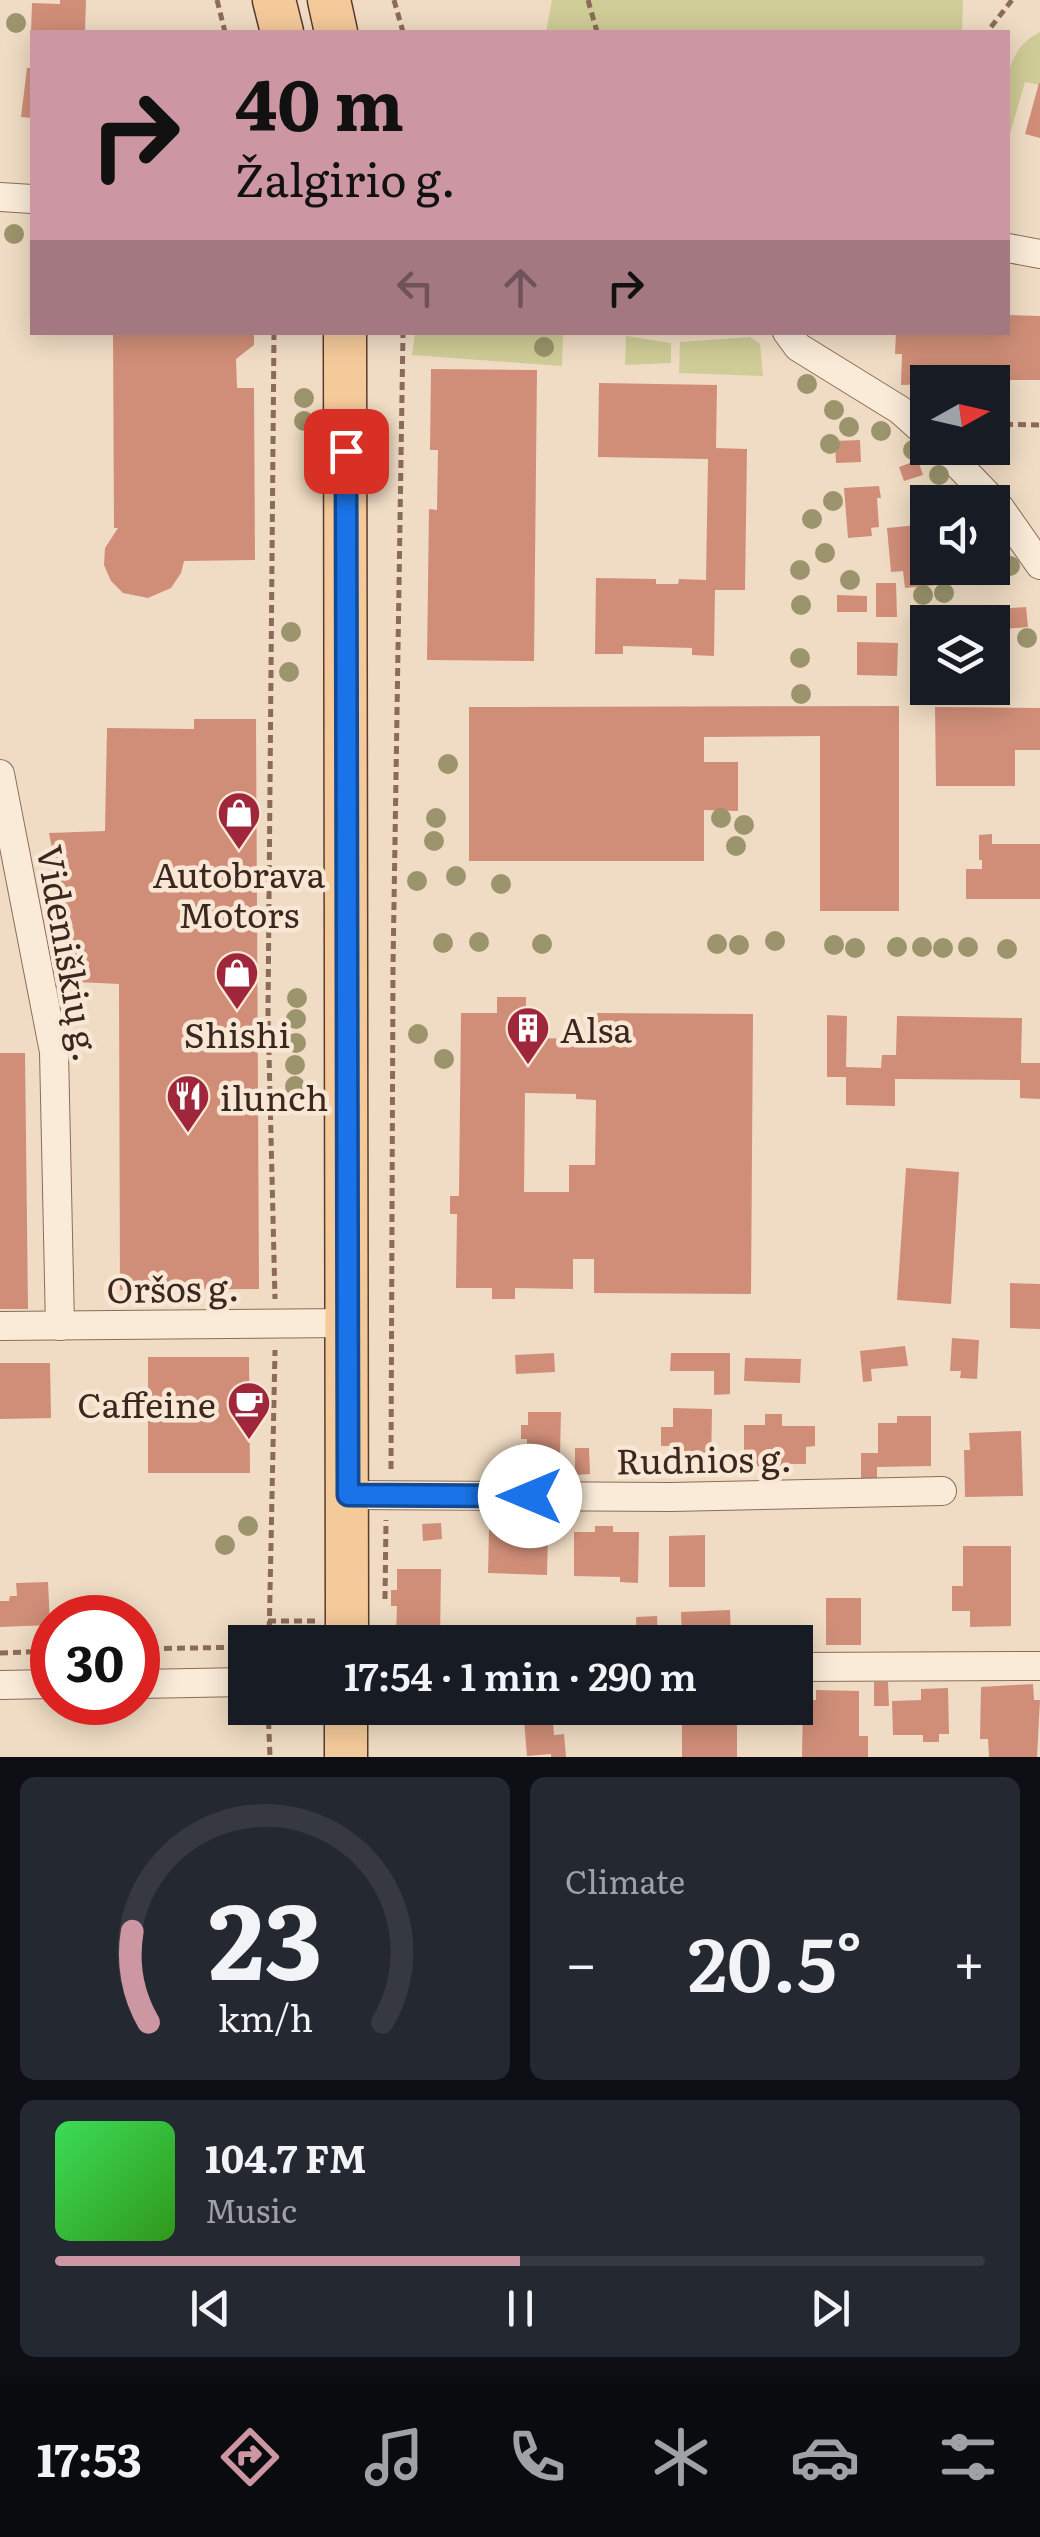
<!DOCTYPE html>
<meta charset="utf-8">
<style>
body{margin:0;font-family:Literata,serif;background:#242831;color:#f1f3f6;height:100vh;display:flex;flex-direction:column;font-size:38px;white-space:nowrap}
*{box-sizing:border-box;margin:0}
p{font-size:32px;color:#9ea1a6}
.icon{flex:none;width:55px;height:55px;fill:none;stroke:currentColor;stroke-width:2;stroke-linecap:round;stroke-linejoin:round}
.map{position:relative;height:1757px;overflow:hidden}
.details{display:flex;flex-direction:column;gap:20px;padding:20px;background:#0d0f14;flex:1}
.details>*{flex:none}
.hud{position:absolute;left:30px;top:30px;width:980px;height:305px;border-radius:0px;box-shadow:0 5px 25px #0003;background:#cc97a2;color:#111;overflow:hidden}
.needle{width:65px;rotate:82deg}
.controls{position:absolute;left:910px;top:365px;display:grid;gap:20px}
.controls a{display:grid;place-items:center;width:100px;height:100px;border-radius:0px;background:#171b24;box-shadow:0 5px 25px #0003;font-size:50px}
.speed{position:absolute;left:30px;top:1595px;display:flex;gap:20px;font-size:50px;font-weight:700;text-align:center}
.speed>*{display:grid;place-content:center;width:130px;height:130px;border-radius:50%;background:#171b24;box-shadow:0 5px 25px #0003;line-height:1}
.speed .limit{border:15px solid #d22;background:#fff;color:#111}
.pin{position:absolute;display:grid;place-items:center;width:85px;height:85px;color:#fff;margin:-42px;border-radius:20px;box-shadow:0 5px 15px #0006}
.me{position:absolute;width:110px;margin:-55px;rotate:270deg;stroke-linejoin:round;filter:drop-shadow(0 0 8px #0008)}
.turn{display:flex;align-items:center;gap:35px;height:210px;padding:0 40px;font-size:45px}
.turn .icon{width:130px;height:130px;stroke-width:2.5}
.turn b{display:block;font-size:70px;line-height:85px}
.lanes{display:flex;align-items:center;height:95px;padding:0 40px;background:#0003;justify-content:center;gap:50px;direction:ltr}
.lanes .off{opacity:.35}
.big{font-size:75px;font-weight:600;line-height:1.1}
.details .tile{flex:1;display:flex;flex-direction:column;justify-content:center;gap:15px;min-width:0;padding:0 35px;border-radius:15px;background:#242831}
.details .dial{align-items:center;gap:0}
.dial svg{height:260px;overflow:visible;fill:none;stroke:#363941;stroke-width:7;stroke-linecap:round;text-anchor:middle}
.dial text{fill:#f1f3f6;stroke:none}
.song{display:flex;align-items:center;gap:30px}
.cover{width:120px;height:120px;border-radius:15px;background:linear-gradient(135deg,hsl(130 70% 55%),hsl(110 70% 35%))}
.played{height:10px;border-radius:5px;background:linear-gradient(90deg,#cc97a2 50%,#363941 50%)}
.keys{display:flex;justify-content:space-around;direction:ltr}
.heat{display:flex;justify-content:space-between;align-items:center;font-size:55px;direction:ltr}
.details .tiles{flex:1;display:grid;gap:20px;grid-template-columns:1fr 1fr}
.tile:last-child{grid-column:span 2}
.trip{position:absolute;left:228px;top:1625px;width:585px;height:100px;border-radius:0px;background:#171b24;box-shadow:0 5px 25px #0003;font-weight:600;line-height:100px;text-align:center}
.menu{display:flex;height:160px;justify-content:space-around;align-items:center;background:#090b0e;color:#9ea1a6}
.menu .icon{width:70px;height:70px}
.menu .current{color:#cc97a2}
.menu b{font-size:45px;color:#f1f3f6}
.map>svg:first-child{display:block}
</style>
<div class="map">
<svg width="1040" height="1757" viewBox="0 0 1040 1757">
<rect width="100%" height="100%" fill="#f0dcc4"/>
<g fill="#cfcc97">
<path d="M552,0H963L962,32H546Z"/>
<path d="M1040,32V85L1025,82L1008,141C1008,100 997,53 1040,32Z"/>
<path d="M415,333H563L562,366L412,355Z"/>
<path d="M626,336L671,343V363L625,365Z"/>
<path d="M750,337L760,344L763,376L679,373L680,342Z"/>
</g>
<g fill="#d08e78" fill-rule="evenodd">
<path d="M60,0H86L85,32H31L32,3L60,4Z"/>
<path d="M27,68H32V118L21,117Z"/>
<path d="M1039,83H1040V138L1025,134Z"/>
<path d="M1008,315L1040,316V380H999L1000,387H992V382L901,385L902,354H895L896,332H1008Z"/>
<path d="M113,332H254V345L236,359L237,388H254L255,560L184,561L181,573L171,588L148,598L123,593L111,581L104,565L105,548L118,528H114Z"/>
<path d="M431,369L537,370L534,661L427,660L429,509L437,510L438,450H430Z"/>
<path d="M599,383L717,385L716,448L747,449L745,590H715L714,656L692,655V648L623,646V654H595L596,578L656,579V584H678L679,579L706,580L708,459L598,457Z"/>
<path d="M860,440L861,462L836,463L835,441Z"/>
<path d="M918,460L923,475L904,481L899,467Z"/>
<path d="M879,486L881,498H877L879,527L871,528L872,536L848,538L844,488Z"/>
<path d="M928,524V568H945L946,575L935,576L936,585L905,588L903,571L891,572L887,528Z"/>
<path d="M876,583H896L897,617H876Z"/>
<path d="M837,595L867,596V612H837Z"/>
<path d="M1026,607L1028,627L992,630V622H958L957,612Z"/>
<path d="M857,642L898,643L897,676L857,675Z"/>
<path d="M899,706V911H820V736L704,737V762H738V811L704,810V861H469V707Z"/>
<path d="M935,707L1040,708V750H1015V786H936Z"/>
<path d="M194,719H256L259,1289L120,1290L119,984L77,982L49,833L105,831L107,728L194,729Z"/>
<path d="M992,834V844H1040V899H966V869H982V860H979V835Z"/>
<path d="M497,997H526V1038L596,1039L597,1013L753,1014L751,1294L594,1293V1259H573V1289L515,1288V1299H492V1288H456L457,1214H450V1196H459L461,1013H497ZM525,1093L576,1094V1099L596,1100L595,1165H569V1192H524Z"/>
<path d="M827,1015L847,1016L846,1067L881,1068L882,1055H896L897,1016L1022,1018L1021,1063H1040V1099L1020,1098V1080L895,1079V1106L846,1105V1077H827Z"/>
<path d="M0,1053H25L28,1309H0Z"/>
<path d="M906,1168L959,1172L951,1304L897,1300Z"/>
<path d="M1010,1283L1040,1284V1329L1010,1328Z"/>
<path d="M952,1338L979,1340L977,1379L960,1378L961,1371H950Z"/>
<path d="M905,1346L908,1366L871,1369L872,1381L863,1382L860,1351Z"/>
<path d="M554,1353L555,1372L516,1374L515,1355Z"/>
<path d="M671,1353H730V1394L714,1395V1371H670Z"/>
<path d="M148,1357H249L250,1473H148Z"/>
<path d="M745,1358L801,1359L800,1383L744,1381Z"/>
<path d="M0,1363H50L51,1418L0,1419Z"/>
<path d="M673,1408L712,1409L711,1467L672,1466V1446H661V1427H673Z"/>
<path d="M528,1412H561L560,1454L527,1453V1439H521V1425H528Z"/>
<path d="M765,1414H782V1426H815V1446L806,1447V1464H783V1469L744,1465V1425H765Z"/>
<path d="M897,1416H931V1466L877,1467V1478H861V1453H878V1423H897Z"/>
<path d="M1021,1431L1023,1496L965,1497L964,1450H970L969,1433Z"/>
<path d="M575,1448H589L590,1474L575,1475Z"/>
<path d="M441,1523L442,1539L423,1541L422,1524Z"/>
<path d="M511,1525L526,1526V1531L548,1532L547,1575L488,1573L489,1530L511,1531Z"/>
<path d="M595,1526H613V1532H639L638,1583L620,1582V1577L574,1576V1532H595Z"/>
<path d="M705,1535V1587H669V1536Z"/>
<path d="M963,1546H1011V1626L970,1627V1611H952V1586H963Z"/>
<path d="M397,1569H441L440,1639L396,1638L397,1606H391V1590H397Z"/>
<path d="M48,1582L50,1625L0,1627V1601H9L10,1596H17L16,1583Z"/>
<rect x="826" y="1598" width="35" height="47"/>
<path d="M730,1610L731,1640L682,1642L681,1612Z"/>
<path d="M657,1616L658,1642H637L636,1617Z"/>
<path d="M874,1682H888L889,1706H874Z"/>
<path d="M1033,1684L1034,1700H1040L1037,1757H989L988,1739H980L981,1687Z"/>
<path d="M948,1688L949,1734H939V1742H923V1735H893L892,1701L921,1700V1689Z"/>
<path d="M816,1690L859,1691V1736H868V1757H802L803,1700H816Z"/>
<path d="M523,1708H552L554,1735L564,1734L566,1757H551V1754L527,1756Z"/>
<rect x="682" y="1708" width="55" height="49"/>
</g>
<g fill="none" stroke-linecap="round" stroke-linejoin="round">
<g stroke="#8c6c59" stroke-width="30">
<g id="minor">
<path d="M0,197L32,199"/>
<path d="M1008,248L1040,254"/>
<path d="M787,332L798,347L900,410L928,435"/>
<path d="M942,448L1000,508L1040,565"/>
<path d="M0,774L54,1052L60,1326"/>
<path d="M0,1326L347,1323"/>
<path d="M348,1495L671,1497L942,1491"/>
<path d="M795,1667L1040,1666"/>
<path d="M138,1684L245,1682"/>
<path d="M0,1685L52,1684"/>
</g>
</g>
<g stroke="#5a3b2e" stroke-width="45">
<g id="primary">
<path d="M274,0L282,32"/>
<path d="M329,0L336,32"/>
<path d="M345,332L347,1642"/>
<path d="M346,1757V1708"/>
</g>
</g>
<g stroke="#8c6c59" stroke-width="5" stroke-dasharray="8 5" stroke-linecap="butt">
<path d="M217,0L225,32"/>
<path d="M394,0L403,32"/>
<path d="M588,0L597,32"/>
<path d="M991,27L1012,0"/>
<path d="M274,332L268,1013L275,1299"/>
<path d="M992,424L1040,425"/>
<path d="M391,1469L393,967L403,332"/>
<path d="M385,1599L386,1520"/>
<path d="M268,1621H315"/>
<path d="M269,1642L275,1350"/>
<path d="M138,1649L245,1647"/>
<path d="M0,1653L52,1651"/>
<path d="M268,1708L270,1757"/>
</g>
<use href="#minor" stroke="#faebd8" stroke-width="28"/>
<use href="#primary" stroke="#f5ca9b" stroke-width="42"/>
</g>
<g fill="#9b946c">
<circle cx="16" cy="23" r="10"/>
<circle cx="14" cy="234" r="10"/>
<circle cx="544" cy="347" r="10"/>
<circle cx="807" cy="384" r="10"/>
<circle cx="304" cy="398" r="10"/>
<circle cx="834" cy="410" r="10"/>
<circle cx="304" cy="421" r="10"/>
<circle cx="849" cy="427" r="10"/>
<circle cx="881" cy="431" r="10"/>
<circle cx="830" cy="444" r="10"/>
<circle cx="913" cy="450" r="10"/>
<circle cx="939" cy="475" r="10"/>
<circle cx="833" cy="501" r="10"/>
<circle cx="812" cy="519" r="10"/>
<circle cx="825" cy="553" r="10"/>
<circle cx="1010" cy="566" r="10"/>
<circle cx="800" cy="570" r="10"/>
<circle cx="850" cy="580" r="10"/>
<circle cx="944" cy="593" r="10"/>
<circle cx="923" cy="595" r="10"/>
<circle cx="801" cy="605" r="10"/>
<circle cx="291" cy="632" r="10"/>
<circle cx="1027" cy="638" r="10"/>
<circle cx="800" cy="658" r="10"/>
<circle cx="289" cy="672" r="10"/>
<circle cx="801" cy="694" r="10"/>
<circle cx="448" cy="764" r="10"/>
<circle cx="436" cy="818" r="10"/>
<circle cx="721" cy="818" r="10"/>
<circle cx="744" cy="825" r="10"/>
<circle cx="434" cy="841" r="10"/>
<circle cx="736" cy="846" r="10"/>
<circle cx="456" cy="876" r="10"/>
<circle cx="417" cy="881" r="10"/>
<circle cx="501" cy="884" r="10"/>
<circle cx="775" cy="941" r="10"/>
<circle cx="479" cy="942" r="10"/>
<circle cx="443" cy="943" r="10"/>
<circle cx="542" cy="944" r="10"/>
<circle cx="717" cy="944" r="10"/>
<circle cx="739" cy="945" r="10"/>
<circle cx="834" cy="945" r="10"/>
<circle cx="897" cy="947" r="10"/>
<circle cx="922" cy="947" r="10"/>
<circle cx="968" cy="947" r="10"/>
<circle cx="855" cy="948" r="10"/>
<circle cx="943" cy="948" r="10"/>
<circle cx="1007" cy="949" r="10"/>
<circle cx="297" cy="998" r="10"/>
<circle cx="296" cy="1019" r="10"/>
<circle cx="418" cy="1034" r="10"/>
<circle cx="296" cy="1043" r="10"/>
<circle cx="444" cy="1059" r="10"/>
<circle cx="295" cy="1065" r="10"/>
<circle cx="295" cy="1086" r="10"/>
<circle cx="248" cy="1526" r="10"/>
<circle cx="225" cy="1545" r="10"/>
</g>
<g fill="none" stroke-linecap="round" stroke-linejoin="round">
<g stroke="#114b97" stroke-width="25">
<path id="route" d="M346,451L348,1495L530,1496"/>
</g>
<use href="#route" stroke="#1a73e8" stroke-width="18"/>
</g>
<defs>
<g id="shop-pin" transform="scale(2.25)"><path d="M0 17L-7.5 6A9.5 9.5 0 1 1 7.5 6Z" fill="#9f263b" stroke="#f7e7d4"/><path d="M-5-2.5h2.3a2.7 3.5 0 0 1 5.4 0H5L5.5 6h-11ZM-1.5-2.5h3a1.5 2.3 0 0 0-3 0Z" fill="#fff"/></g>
<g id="building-pin" transform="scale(2.25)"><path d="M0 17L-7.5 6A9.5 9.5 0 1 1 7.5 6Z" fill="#9f263b" stroke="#f7e7d4"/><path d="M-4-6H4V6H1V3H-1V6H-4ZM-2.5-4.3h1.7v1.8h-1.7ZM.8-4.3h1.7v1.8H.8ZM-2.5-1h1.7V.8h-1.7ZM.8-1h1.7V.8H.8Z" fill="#fff"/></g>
<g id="restaurant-pin" transform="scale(2.25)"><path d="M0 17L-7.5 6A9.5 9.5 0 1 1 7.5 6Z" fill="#9f263b" stroke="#f7e7d4"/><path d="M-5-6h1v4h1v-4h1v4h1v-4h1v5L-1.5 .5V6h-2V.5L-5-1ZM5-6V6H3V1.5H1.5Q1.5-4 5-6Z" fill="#fff"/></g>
<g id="cafe-pin" transform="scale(2.25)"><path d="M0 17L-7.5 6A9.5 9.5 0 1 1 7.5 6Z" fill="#9f263b" stroke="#f7e7d4"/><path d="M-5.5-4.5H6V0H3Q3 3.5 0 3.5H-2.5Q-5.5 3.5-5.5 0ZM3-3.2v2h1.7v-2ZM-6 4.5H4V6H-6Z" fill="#fff"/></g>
</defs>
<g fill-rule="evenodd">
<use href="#shop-pin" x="239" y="813"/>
<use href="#shop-pin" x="237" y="973"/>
<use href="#building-pin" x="528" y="1028"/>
<use href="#restaurant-pin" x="188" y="1096"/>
<use href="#cafe-pin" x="249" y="1403"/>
</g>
<g text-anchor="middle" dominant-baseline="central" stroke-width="9" stroke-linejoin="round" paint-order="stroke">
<g font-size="35" fill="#3c271e" stroke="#f7e7d4">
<text x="239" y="873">Autobrava<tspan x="239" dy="40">Motors</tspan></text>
<text x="560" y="1028" text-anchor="start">Alsa</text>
<text x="237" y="1033">Shishi</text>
<text x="220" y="1096" text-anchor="start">ilunch</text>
<text x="216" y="1403" text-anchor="end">Caffeine</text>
</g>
<g font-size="35" fill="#3c271e" stroke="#f7e7d4">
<text transform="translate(70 953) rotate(80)">Videniškių g.</text>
<text transform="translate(173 1287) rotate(-1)">Oršos g.</text>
<text transform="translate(704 1458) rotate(-1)">Rudnios g.</text>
</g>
</g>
</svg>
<div class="controls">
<a><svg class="needle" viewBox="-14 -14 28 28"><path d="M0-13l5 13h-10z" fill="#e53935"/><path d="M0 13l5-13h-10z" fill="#9ea1a6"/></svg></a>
<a><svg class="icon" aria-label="sound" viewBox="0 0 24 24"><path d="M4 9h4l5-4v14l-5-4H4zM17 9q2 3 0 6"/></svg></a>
<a><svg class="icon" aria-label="layers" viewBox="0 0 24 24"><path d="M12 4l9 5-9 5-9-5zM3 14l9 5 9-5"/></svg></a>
</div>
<div class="speed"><div class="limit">30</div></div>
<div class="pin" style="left:346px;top:451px;background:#d93025"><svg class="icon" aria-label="arrive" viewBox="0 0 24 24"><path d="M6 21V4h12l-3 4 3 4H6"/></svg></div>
<svg class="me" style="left:530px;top:1496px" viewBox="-20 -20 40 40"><circle r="19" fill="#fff"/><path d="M0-13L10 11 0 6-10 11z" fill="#1a73e8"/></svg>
<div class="trip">17:54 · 1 min · 290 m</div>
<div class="hud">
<div class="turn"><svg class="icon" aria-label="right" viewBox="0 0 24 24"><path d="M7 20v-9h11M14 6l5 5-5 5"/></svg><div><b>40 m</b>Žalgirio g.</div></div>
<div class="lanes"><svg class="icon off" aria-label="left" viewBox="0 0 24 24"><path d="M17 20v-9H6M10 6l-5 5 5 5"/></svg><svg class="icon off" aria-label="ahead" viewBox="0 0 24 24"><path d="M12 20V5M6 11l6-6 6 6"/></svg><svg class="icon" aria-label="right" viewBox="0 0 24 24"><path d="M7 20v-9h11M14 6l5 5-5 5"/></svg></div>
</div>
</div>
<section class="details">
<div class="tiles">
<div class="tile dial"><svg viewBox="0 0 100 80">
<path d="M14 69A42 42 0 1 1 86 69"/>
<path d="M14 69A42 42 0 0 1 9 41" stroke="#cc97a2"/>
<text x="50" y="56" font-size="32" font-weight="700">23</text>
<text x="50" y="72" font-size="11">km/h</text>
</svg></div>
<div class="tile"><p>Climate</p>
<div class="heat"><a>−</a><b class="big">20.5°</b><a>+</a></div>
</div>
<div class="tile">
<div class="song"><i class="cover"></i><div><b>104.7 FM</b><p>Music</p></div></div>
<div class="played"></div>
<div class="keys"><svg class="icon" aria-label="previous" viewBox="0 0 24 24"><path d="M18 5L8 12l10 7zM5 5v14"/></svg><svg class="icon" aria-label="pause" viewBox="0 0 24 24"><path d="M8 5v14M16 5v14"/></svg><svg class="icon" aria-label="next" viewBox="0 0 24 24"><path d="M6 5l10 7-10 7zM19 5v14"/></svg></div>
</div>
</div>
</section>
<nav class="menu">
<b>17:53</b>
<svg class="icon current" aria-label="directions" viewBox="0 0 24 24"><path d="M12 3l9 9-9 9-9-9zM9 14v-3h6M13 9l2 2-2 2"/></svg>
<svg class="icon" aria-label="music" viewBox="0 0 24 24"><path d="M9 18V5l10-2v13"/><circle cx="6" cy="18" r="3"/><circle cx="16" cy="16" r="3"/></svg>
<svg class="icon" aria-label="phone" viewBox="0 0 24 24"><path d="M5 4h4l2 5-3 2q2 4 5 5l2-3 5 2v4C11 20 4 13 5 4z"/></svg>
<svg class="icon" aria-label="climate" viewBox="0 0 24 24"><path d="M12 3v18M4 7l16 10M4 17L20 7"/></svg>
<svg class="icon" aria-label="car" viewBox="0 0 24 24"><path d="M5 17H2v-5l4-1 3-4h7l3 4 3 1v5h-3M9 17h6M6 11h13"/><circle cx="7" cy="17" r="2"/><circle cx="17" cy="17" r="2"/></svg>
<svg class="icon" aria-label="filters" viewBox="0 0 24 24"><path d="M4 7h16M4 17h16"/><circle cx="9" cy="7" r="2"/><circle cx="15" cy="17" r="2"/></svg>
</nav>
